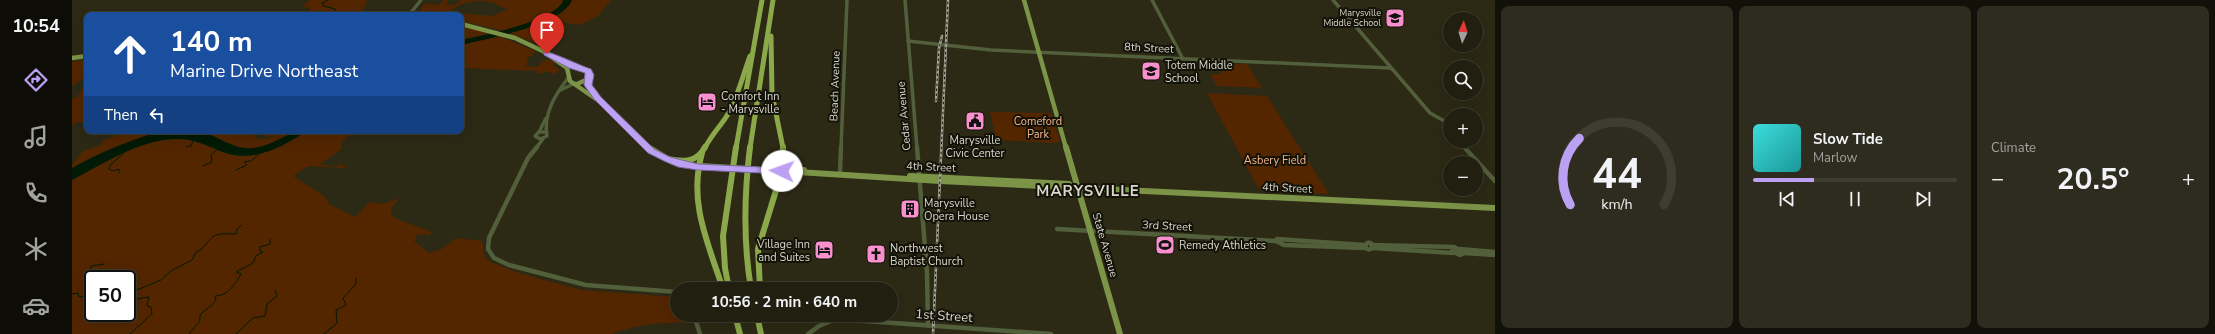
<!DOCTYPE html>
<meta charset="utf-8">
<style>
body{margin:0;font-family:"Nunito Sans",sans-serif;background:#2d2c1e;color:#f1f3f6;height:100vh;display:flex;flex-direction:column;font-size:15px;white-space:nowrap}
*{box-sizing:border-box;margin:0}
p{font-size:13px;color:#a2a29f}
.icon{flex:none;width:22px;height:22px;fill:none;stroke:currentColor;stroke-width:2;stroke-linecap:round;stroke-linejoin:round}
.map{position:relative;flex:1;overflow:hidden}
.side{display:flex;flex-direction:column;gap:6px;padding:6px;background:#121109;width:720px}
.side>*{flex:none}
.top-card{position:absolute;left:12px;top:12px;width:380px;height:122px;border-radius:8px;box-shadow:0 4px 16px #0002,0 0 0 1px #3e3d30;background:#1a4fa0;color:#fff;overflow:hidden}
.needle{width:26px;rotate:4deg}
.fabs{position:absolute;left:1371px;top:12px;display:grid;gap:8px}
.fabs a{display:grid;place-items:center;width:40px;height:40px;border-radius:50%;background:#211f10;box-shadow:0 4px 16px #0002,0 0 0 1px #3e3d30;font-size:20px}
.speed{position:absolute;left:12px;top:270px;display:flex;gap:8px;font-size:20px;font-weight:700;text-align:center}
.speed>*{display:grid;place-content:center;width:52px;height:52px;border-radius:50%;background:#211f10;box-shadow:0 4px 16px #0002,0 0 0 1px #3e3d30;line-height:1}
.speed .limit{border:2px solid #111;border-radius:6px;background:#fff;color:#111}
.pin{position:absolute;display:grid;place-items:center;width:34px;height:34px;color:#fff;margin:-41px -17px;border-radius:50% 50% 50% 0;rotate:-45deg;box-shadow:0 0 4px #0007}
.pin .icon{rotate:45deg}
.me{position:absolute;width:44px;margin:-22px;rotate:273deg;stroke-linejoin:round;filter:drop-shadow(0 0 3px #0008)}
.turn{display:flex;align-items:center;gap:14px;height:84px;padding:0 20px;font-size:18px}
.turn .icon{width:52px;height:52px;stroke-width:2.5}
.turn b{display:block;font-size:28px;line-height:34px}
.then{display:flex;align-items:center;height:38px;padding:0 20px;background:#0003;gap:8px;font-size:15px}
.big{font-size:30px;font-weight:700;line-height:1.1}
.side .widget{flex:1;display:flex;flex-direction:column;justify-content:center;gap:6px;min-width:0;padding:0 14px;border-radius:8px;background:#2d2c1e}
.side .dial{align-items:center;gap:0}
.dial svg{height:104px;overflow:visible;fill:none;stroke:#3e3d30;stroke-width:7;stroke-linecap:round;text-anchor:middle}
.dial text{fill:#f1f3f6;stroke:none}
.song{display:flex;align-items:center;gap:12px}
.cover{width:48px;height:48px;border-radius:6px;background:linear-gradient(135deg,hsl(180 70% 55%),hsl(180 70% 35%))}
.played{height:4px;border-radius:2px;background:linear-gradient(90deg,#bca0f2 30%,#3e3d30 30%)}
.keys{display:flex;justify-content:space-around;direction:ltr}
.heat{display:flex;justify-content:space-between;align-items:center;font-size:22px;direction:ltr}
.side .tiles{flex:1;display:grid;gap:6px;grid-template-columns:repeat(3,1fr)}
.trip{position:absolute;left:598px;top:282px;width:228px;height:40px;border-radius:20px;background:#211f10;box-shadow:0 4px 16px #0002,0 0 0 1px #3e3d30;font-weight:700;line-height:40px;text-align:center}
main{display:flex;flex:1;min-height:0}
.dock{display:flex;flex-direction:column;width:72px;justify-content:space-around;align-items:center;background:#0d0c06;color:#a2a29f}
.dock .icon{width:28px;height:28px}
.dock .active{color:#bca0f2}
.dock b{font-size:18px;color:#f1f3f6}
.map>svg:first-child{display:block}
</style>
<main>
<nav class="dock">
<b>10:54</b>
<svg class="icon active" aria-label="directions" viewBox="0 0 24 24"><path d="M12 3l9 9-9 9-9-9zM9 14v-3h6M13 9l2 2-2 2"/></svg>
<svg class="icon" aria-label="music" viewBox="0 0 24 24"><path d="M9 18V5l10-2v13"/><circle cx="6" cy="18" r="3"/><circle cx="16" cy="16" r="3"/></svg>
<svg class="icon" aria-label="phone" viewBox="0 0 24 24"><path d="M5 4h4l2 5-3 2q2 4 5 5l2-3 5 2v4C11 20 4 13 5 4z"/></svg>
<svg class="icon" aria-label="climate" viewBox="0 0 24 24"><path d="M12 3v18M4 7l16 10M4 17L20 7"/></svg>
<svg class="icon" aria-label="car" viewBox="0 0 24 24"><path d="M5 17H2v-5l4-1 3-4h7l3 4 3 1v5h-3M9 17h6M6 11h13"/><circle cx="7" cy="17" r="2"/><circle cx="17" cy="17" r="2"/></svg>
</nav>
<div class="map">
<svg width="1423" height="334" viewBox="0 0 1423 334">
<rect width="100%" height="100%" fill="#2c2915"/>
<g fill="#532600" fill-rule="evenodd">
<path d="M238,0H295L290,15H238V8L229,7Z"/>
<path d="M372,0H375V5L384,4L389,0H539L526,16L508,25L482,21L480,24L495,26L490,37L477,48L432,31L389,21V15L374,14L387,13L420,16L436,9L426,6L423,3C406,0 392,0 379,11H347L353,3L367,5Z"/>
<path d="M389,27L418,33L389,40Z"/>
<path d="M426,36L463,51L460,56L456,57L454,66L465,67C471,60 474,58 482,62L481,65L488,70L483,74L473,71L471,73H466V71L389,68V45Z"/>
<path d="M15,59V76L0,86V62Z"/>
<path d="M1143,63L1175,64L1190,88L1145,86L1138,74H1150Z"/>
<path d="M10,88H15V112L12,114L15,122H4L0,126V99L5,97Z"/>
<path d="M1135,93L1195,96L1257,194L1191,191L1186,188Z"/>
<path d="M918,112L977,113L980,115L988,141L984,143L924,140Z"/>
<path d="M55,131H90L35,150L0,168V165L11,151L29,145L32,140Z"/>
<path d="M127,131H168L185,137L184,139H192L204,136L191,137L201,131H224C203,141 182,155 159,144C149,140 139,134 127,131Z"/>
<path d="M234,131H282L269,143L270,149L248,164L264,167L267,164L274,166L272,168L236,166L221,176L253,197L257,204L283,217L298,202L311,204L328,198L319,208V214L325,219L360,232L357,235L346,234L342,241L357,253L370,249L384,238L410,241L413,258L421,263L447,273L510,290L603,297L605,299V315H617L619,323C592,322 565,324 540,334H0V180C33,163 69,138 108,139C126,139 140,149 157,154C184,161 213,146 234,131ZM21,279H55V313H21Z"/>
</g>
<g fill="#021a06">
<path d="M491,0H500C491,25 414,39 389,45V40C409,36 487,20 491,0Z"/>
<path d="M90,131C102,131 119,128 130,132C145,136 158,147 173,148C196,151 213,131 234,131C213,146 184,161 157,154C140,149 126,139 108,139C69,138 33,163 0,180V168C29,152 58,140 90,131Z"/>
</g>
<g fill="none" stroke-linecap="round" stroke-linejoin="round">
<g stroke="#021a06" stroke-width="1">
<path d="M256,0L250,3L252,6L263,9V15"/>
<path d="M114,147L119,146L121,141"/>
<path d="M131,166L140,162L139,155L146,149"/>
<path d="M164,170L175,165L172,162L179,161L188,153"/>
<path d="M47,173V169L41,171L37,169L39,164L51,154L49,153"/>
<path d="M21,281L20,278L30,273V269L22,271L18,268L19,266L32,264"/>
<path d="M0,294L6,293L7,297L15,296L21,290"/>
<path d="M58,334L80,314L79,307L75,306L77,297L59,300L60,292L89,280L99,271L120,260L124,252C134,249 135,239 144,235C150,233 158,234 164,234L165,229L170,225"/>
<path d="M117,334L128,321V315C133,309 140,307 144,300L143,296C156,296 163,284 169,274L164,272L181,263L184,256L191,252L188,251V247L198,244V239"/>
<path d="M164,334L181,318L193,316L195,304L205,296L203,290"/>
<path d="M252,334L265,323L264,310L274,305L271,298L284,284V278"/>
</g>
<g stroke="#525f3b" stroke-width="3.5">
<path d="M833,0L845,148"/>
<path d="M1080,0L1111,59"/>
<path d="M1261,0L1358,113L1376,123L1378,130"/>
<path d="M337,15L349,0"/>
<path d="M836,41L919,50L1318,68"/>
<path d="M489,90L503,83"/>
<path d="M467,132L474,118"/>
<path d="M474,132H467L463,136L468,139L475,136C471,114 483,95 496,78"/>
<path d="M1387,141L1393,148"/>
<path d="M464,148L471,139"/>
<path d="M769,148L775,0"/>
</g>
<g stroke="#525f3b" stroke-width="4.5">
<path d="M465,147L456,158L417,238L416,249L422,258L437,265L514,285L605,292"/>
<path d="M845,147L855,273L856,326"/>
<path d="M1392,147L1423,181"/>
<path d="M768,172L769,147"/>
<path d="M985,229L1204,241"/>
<path d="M1204,241L1212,245L1293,248"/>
<path d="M1204,241L1205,239L1292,245"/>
<circle cx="1297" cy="246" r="3.5"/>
<path d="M1299,245L1382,247L1392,253"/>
<path d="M1301,248L1381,253"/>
<path d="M1388,249L1423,252"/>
<path d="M1380,251L1388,255L1392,253"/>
<path d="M1392,253L1423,255"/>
<path d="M622,315L628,334"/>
<path d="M736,334L747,326L764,319L979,334"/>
</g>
<g stroke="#7b9447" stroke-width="4.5">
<path d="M952,0L994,148"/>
<path d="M389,24L443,38L509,69"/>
<path d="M475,54L495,68L498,81L537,108L578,148"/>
<path d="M0,58L15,56"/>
<path d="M517,78L516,85L524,93L525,97"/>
<path d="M505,84L516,79L518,75L516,71L507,69"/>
</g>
<g stroke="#7b9447" stroke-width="6">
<path d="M576,147L599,161L613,165L868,181L1423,208"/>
<path d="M994,147L1048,334"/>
<path d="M712,171L732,170"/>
<path d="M838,176L997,184"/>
</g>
<g stroke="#8ba84a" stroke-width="5">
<path d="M699,36L700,94L711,148"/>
<path d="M633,148C639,135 649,126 656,114C666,96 671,75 678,56"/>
<path d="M664,148L690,0"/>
<path d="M678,148L701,0"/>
</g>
<g stroke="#8ba84a" stroke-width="6">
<path d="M678,147C672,195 671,241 679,289"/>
<path d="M630,153C616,202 636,243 651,289"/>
<path d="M595,159C611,162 625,163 633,147"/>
<path d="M657,289L653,268L651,236L664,147"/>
<path d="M688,289L686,249L710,171L711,147"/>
<path d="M663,315L668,334"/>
<path d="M685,315L689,334"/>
</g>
<g stroke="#a8a597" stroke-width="2.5">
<g id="rail">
<path d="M864,101L867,48L870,36"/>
<path d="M861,334L876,0"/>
</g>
</g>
<use href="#rail" stroke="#131209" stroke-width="1" stroke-dasharray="2.5" stroke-linecap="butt"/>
</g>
<path fill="#bca0f2" stroke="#7a689d" d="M472,52C479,51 509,66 519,69L522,75L520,85L529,97L582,149L598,157L626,164L710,168L715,171L710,174L626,170L606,167L592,161L576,153L522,99L512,85L513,73L497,68L472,55Z"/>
<defs>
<g id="school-square" transform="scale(1)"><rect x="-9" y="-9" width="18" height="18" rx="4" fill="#f790cd" stroke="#131209"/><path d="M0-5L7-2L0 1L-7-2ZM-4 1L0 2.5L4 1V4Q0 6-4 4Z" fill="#111"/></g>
<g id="hotel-square" transform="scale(1)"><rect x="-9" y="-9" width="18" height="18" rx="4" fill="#f790cd" stroke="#131209"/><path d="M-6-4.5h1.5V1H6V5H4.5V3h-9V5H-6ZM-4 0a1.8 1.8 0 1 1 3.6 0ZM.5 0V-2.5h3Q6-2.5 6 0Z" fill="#111"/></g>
<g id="civic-square" transform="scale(1)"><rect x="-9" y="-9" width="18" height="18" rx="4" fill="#f790cd" stroke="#131209"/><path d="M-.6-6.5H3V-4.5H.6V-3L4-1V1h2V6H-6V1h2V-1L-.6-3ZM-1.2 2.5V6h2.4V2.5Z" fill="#111"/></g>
<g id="building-square" transform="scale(1)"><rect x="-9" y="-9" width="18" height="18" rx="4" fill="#f790cd" stroke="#131209"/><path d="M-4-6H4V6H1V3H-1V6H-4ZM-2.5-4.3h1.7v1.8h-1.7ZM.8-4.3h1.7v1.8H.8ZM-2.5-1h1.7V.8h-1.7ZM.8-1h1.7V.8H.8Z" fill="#111"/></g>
<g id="stadium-square" transform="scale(1)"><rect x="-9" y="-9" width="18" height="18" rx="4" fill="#f790cd" stroke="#131209"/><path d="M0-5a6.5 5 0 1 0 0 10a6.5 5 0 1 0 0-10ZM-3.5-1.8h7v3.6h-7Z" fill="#111"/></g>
<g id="church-square" transform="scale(1)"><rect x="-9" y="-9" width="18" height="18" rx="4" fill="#f790cd" stroke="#131209"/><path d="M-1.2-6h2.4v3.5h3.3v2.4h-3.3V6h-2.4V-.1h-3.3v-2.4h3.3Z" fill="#111"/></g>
</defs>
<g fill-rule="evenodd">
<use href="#school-square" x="1323" y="18"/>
<use href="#school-square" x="1079" y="71"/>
<use href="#hotel-square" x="635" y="102"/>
<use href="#civic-square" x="903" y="121"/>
<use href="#building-square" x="838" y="209"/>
<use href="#stadium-square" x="1093" y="245"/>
<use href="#hotel-square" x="752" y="250"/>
<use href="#church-square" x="804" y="254"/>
</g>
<g text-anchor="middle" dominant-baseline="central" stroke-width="4" stroke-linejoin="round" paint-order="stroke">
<g font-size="9" fill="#d9d7cb" stroke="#131209" text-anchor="end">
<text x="1309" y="13">Marysville<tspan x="1309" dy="10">Middle School</tspan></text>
</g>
<g font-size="11" fill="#d9d7cb" stroke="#131209">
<text transform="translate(1077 48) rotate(3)">8th Street</text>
<text transform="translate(763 86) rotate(-88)">Beach Avenue</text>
<text transform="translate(832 116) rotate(-95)">Cedar Avenue</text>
<text transform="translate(859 167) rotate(3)">4th Street</text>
<text transform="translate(1215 188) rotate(3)">4th Street</text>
<text transform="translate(1095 226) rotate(3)">3rd Street</text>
<text transform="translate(1033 245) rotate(74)">State Avenue</text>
</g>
<g font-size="11" fill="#d9d7cb" stroke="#131209" text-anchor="start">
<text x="1093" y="65">Totem Middle<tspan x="1093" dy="13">School</tspan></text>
<text x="649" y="96">Comfort Inn<tspan x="649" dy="13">- Marysville</tspan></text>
<text x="903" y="140" text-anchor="middle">Marysville<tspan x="903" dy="13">Civic Center</tspan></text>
<text x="852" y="203">Marysville<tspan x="852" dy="13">Opera House</tspan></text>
<text x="738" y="244" text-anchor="end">Village Inn<tspan x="738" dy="13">and Suites</tspan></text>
<text x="1107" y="245">Remedy Athletics</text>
<text x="818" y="248">Northwest<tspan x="818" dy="13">Baptist Church</tspan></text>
</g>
<g font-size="11" fill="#f5b48a" stroke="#131209">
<text x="966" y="121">Comeford<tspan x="966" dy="13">Park</tspan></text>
<text x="1203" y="160">Asbery Field</text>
</g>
<g font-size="13" fill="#d9d7cb" stroke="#131209">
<text transform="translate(872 316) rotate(4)">1st Street</text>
</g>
<g font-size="15" font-weight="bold" letter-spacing="1" fill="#d9d7cb" stroke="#131209">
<text x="1016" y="191">MARYSVILLE</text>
</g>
</g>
</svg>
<div class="fabs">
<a><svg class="needle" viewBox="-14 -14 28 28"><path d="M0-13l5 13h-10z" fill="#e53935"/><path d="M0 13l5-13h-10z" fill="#a2a29f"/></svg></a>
<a><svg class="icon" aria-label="search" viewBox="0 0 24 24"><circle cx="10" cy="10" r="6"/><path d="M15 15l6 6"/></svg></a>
<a>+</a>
<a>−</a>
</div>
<div class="speed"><div class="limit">50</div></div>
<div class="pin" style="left:475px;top:54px;background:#d93025"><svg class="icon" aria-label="arrive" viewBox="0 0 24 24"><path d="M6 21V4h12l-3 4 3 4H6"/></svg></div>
<svg class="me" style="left:710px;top:171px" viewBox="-20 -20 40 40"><circle r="19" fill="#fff"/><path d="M0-13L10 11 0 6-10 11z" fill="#bca0f2"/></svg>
<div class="trip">10:56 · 2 min · 640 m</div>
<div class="top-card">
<div class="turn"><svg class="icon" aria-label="ahead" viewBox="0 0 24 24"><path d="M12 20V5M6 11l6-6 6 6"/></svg><div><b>140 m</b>Marine Drive Northeast</div></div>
<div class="then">Then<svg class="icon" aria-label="left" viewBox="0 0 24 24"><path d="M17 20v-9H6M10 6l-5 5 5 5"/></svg></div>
</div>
</div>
<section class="side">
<div class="tiles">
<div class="widget dial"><svg viewBox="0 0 100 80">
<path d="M14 69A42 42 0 1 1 86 69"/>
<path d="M14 69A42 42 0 0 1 21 18" stroke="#bca0f2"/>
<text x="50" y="56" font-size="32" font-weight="700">44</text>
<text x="50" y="72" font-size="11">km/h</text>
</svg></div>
<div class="widget">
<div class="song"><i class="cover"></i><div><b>Slow Tide</b><p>Marlow</p></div></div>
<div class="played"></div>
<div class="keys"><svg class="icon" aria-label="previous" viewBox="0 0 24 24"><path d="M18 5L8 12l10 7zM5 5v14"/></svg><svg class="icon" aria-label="pause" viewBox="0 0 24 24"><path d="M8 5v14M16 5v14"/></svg><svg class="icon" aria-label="next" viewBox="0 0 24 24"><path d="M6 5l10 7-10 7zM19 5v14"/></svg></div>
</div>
<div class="widget"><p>Climate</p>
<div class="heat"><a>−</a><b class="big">20.5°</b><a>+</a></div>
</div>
</div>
</section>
</main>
